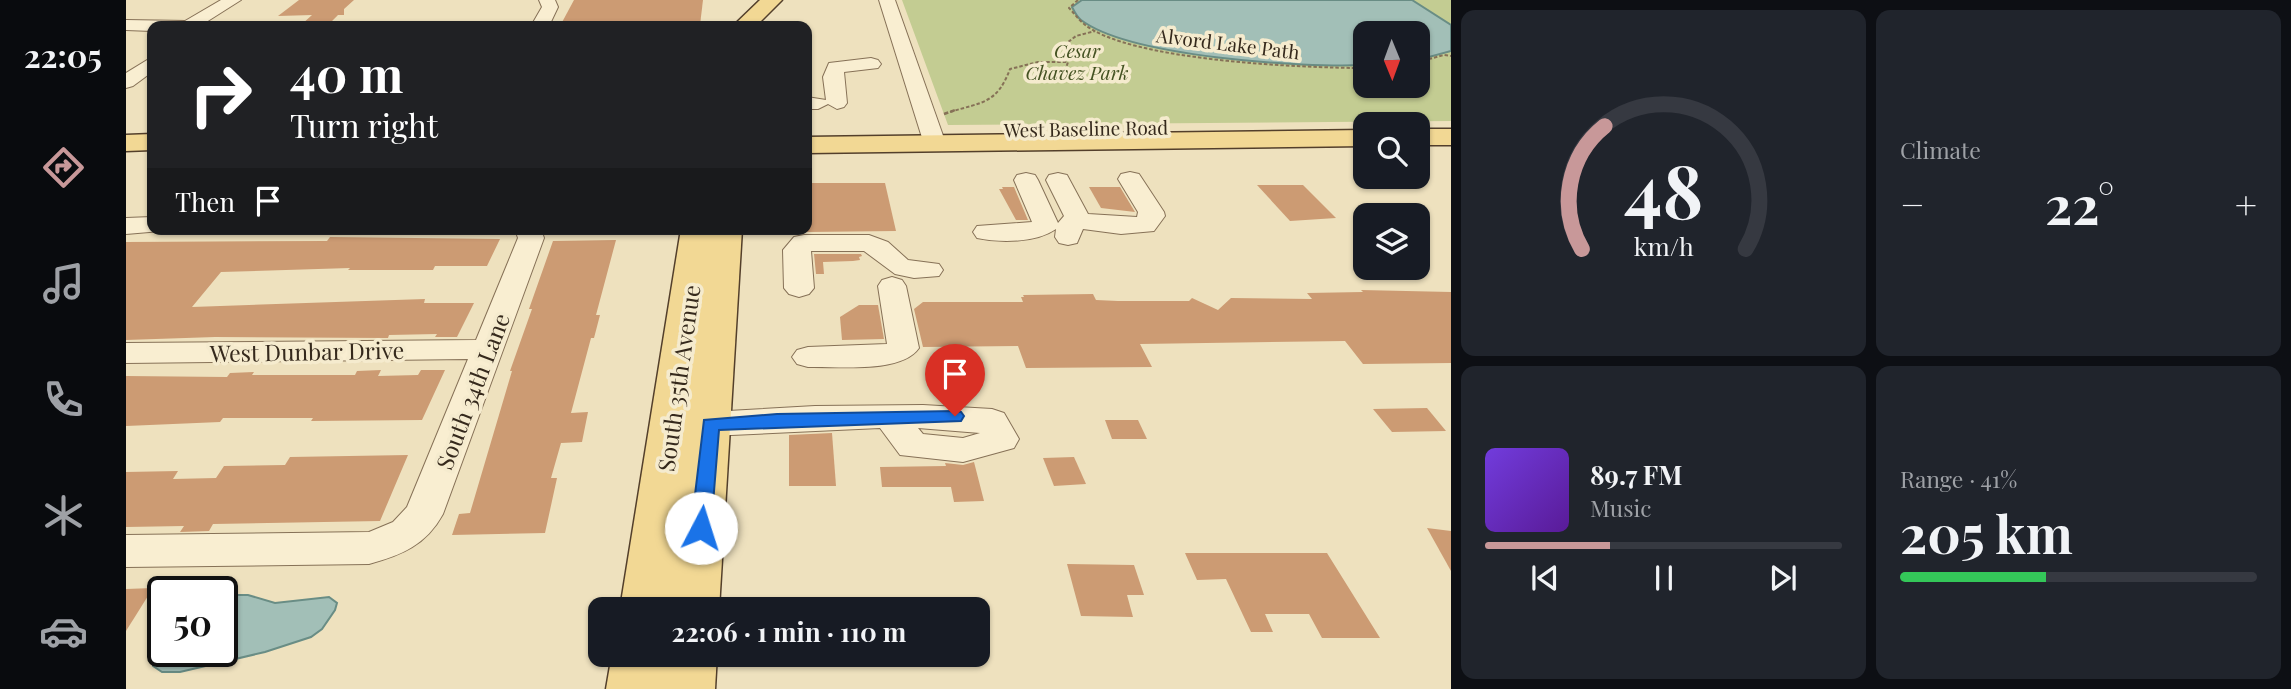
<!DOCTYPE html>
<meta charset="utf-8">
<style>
body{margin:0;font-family:"Playfair Display",serif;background:#20242c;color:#f1f3f6;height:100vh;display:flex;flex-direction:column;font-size:26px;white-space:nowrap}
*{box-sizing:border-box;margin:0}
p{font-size:23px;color:#9ea1a6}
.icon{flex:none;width:38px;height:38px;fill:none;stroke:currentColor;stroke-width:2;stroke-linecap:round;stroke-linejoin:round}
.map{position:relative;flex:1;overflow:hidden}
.sheet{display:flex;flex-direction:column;gap:10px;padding:10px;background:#0d0f14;width:840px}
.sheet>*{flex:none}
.top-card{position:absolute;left:21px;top:21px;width:665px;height:214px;border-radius:14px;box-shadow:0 2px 5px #0004;background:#202124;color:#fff;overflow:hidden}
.needle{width:46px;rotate:179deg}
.tools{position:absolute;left:1227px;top:21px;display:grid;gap:14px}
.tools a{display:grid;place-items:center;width:77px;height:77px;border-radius:14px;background:#171b24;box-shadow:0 2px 5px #0004;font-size:35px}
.speed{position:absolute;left:21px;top:576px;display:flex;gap:14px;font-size:35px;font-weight:700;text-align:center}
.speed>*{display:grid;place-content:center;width:91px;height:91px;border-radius:50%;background:#171b24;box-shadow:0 2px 5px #0004;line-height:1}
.speed .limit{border:4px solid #111;border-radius:10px;background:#fff;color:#111}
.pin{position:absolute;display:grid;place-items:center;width:60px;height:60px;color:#fff;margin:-72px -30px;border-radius:50% 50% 50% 0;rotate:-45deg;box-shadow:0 0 7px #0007}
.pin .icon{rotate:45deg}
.me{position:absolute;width:77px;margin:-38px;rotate:5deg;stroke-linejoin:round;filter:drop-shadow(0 0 5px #0008)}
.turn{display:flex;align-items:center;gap:24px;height:147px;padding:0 28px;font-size:32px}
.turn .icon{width:91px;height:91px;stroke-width:2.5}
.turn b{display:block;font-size:49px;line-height:60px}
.then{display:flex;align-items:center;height:66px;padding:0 28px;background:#0003;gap:14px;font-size:26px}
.big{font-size:52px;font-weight:700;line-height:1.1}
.sheet .widget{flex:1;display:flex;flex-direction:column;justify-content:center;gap:10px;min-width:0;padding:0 24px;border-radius:14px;background:#20242c}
.sheet .dial{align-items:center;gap:0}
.dial svg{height:182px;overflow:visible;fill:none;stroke:#363941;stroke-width:7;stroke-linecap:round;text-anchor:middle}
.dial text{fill:#f1f3f6;stroke:none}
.song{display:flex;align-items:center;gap:21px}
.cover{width:84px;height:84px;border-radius:10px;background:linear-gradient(135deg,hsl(260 70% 55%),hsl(270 70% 35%))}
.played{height:7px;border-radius:4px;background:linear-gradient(90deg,#c89899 35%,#363941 35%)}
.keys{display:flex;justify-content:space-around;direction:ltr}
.heat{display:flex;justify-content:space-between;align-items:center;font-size:38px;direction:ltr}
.charge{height:10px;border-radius:5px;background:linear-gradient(90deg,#34c759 41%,#363941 0)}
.sheet .tiles{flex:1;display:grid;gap:10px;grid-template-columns:repeat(2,1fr)}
.trip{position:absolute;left:462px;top:597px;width:402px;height:70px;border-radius:14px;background:#171b24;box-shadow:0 2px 5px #0004;font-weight:700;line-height:70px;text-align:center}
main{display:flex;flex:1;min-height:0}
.tabs{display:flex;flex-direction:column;width:126px;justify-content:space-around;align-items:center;background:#090b0e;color:#9ea1a6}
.tabs .icon{width:49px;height:49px}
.tabs .current{color:#c89899}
.tabs b{font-size:32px;color:#f1f3f6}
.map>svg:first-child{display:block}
</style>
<main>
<nav class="tabs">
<b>22:05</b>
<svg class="icon current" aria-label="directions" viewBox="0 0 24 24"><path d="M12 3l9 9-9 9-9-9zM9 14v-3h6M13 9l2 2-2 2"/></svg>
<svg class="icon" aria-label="music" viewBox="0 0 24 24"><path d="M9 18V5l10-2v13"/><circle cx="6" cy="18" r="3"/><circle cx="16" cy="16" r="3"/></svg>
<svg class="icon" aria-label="phone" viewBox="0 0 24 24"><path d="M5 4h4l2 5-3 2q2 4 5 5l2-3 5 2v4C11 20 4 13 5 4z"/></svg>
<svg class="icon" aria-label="climate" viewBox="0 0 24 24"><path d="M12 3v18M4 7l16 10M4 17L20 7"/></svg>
<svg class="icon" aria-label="car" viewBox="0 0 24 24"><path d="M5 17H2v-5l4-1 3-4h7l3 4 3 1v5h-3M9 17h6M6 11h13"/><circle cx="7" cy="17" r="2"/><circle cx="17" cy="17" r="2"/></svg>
</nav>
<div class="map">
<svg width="1325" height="689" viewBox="0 0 1325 689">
<rect width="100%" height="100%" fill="#eee1be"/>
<path fill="#c3cc92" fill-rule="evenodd" d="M776,0H1325V121L822,125ZM1239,33H1292V86H1239Z"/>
<g fill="#a2bfb7" stroke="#698d85" stroke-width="2">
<path d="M956,0H1286L1325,25V51L1292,60V33H1239V65C1177,68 1004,57 955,20C951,17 948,11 946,7Z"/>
<path d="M96,595H122L149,603L203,597L211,603L209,610L196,629L185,637L139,652L54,672H36L27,666L26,658L37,632V651H96Z"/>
</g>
<g fill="#cc9b73">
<path d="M173,0H228L218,9V15H212L201,26H174L186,15L152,16Z"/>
<path d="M448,0H577L574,25L571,26H434Z"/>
<path d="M681,183H759L770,231L681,232Z"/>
<path d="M1131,185H1177L1210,218L1164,221Z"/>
<path d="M876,187H888L902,220H890L873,189H877Z"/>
<path d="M963,187H994L1009,212L975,208Z"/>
<path d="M204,237L374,239L361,266H309L307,270H222L224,268L95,272L66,307L299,299L298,303H348L331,337H309L311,334L263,335L262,338L89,337L0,340V242L201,241Z"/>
<path d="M490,240L470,315H474L468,338H465L445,413L462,412L456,442L435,443L425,478H431L419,533L326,535L333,514L344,513L386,371H384L406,309H403L427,241Z"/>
<path d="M688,254H735L736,256L733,257L734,260L727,261L697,262L698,274H690Z"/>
<path d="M1235,290L1325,292V363L1237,364L1219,341L1014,344L1026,367L900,368L892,346L797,347L788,309L797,302H897L895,297H898L897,295L967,294L970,300L992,301H1063L1066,298L1092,310L1105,298L1186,299L1181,293L1237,292Z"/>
<path d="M733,305H752L758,339L716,340L714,317Z"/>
<path d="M255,370L252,376L292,375L295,370H319L296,420L185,421L187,418H97L94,422L0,426V376L101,377L104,373L128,372L126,375H229L231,371Z"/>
<path d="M1301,408L1320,431L1266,432L1247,409Z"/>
<path d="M979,420H1012L1021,439H986Z"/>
<path d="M706,433L710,486H663V435Z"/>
<path d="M282,455L254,521L87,524L83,531L54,532L58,526L0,527V472L52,471L47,479L90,478L98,466L159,465L164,457Z"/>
<path d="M948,457L960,484L928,486L917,458Z"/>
<path d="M848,462L858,501L828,502L825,487H756L754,467L820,466L819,463L837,465Z"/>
<path d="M1301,528L1325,531V571Z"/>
<path d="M1059,553H1201L1254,638H1196L1183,614H1139L1147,632H1125L1100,579L1071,580Z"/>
<path d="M941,564L1008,565L1018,595H1001L1007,617L955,616Z"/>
<path d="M27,588L0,631V589Z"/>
</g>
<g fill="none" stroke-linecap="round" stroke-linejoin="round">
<g stroke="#867157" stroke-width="2">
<g id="minor">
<path d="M95,0H115L74,26H26V31L0,30V20L59,21Z"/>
<path d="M413,0H429L432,7L423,26H405L416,7Z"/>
<path d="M753,0H769L820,144L817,149H801L798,144Z"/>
<path d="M26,57V72L7,86L0,88V73Z"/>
<path d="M745,58L752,60L755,64L752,68L718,72L721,103L718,107L711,109L702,104L692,109H681V97L700,100L697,77L703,63Z"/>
<path d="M1004,172L1013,174L1038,212L1039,216L1028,231L995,234L957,229L951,243L942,245L933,243L929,237L930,229C910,243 874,243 851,238L847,232L851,226L906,222L888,180L891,175L900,173L909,175L912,180L932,223L938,216L920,180L923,175L932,173L941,175L962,214L1011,217L1012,212L992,179L995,174Z"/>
<path d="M26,217V229L35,231L0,234V218Z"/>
<path d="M389,229H415L418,238L317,514C300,545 276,555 243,564L0,567V535L243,532L267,522L281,507L342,359L0,363V343L350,340L392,238Z"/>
<path d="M678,235H743L762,242L782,260L813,264L817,270L813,276L788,278L769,274L738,251H685L688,288L683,294L673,297L663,294L658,288L657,250L668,237Z"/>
<path d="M766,277L776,280L780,286L793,348C775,374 711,366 682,367L671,364L666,357L671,350L682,347L761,344L752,286L756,280Z"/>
<path d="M797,405L866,409L878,413L893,439L888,448L837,462L774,455L754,428L584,436L572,432L566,424L572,416L584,412L689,406ZM792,428L854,433L837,438L797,434Z"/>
</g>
</g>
<g stroke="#533f2b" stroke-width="3">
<g id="major">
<path d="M634,0H656L630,26H607Z"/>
<rect x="1292" y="129" width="33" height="16"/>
<path d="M1239,130V146L681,153V137Z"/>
<path d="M26,134V150L0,151V135Z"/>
<path d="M555,229H616L593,609H494Z"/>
<path d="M486,654H591L589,689H480Z"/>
</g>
</g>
<g stroke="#867157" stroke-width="2" stroke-dasharray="3.5 2" stroke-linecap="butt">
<path d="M952,0L943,8C948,13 952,19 958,24C1003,61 1178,68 1239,68"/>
<path d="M938,52H967"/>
<path d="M1292,62L1318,55L1325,56"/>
<path d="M939,71L942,62L937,46L950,36L969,31"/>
<path d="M824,112C856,102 871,104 884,69L912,62H942"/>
</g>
<path stroke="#867157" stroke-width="2.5" stroke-dasharray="4.5 2.5" stroke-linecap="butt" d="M818,114L829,110"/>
<use href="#minor" fill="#f9eed1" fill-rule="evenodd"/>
<use href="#major" fill="#f2d894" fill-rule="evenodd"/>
</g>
<path fill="#1a73e8" stroke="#114b97" stroke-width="2" d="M829,411L835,412L838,416L835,421L593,430L585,528L582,533L575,535L568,533L565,528L578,420L651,414Z"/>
<g text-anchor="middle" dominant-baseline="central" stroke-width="7" stroke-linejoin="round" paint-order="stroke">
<g font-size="19" fill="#35291c" stroke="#f5ebce">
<text transform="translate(1102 43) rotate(7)">Alvord Lake Path</text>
<text transform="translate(960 128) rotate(-1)">West Baseline Road</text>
</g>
<g font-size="19" font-style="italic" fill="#445222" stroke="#f5ebce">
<text x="951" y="50">Cesar<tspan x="951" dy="22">Chavez Park</tspan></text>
</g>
<g font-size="23" fill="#35291c" stroke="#f5ebce">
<text transform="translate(181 351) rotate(-1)">West Dunbar Drive</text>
<text transform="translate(552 378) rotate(-82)">South 35th Avenue</text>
<text transform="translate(346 391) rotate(-69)">South 34th Lane</text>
</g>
</g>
</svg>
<div class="tools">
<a><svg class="needle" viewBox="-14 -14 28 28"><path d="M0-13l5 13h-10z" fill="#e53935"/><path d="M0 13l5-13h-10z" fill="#9ea1a6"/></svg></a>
<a><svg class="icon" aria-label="search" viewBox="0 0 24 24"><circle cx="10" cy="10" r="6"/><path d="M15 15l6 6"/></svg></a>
<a><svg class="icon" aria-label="layers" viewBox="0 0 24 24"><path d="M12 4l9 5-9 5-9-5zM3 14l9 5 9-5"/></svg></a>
</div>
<div class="speed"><div class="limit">50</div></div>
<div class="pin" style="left:829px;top:416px;background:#d93025"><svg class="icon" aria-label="arrive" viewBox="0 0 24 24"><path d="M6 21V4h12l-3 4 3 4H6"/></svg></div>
<svg class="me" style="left:575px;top:528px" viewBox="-20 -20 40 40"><circle r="19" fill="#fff"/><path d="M0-13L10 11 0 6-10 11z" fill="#1a73e8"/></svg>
<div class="trip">22:06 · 1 min · 110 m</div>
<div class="top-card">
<div class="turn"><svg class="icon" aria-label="right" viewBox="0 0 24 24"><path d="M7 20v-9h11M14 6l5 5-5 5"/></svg><div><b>40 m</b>Turn right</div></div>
<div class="then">Then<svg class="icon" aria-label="arrive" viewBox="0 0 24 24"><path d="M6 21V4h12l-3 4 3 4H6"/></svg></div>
</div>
</div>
<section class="sheet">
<div class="tiles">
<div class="widget dial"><svg viewBox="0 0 100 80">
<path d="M14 69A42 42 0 1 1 86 69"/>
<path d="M14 69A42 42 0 0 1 24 15" stroke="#c89899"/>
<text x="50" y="56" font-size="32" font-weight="700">48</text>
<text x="50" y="72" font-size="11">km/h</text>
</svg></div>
<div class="widget"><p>Climate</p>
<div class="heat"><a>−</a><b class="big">22°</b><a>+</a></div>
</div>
<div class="widget">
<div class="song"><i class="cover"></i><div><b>89.7 FM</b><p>Music</p></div></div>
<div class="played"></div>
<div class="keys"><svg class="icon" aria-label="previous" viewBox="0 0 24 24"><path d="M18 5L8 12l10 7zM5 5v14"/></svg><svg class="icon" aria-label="pause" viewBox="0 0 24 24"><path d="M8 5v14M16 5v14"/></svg><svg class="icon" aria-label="next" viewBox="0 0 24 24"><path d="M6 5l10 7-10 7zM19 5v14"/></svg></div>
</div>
<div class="widget"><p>Range · 41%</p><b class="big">205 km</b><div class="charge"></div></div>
</div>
</section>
</main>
